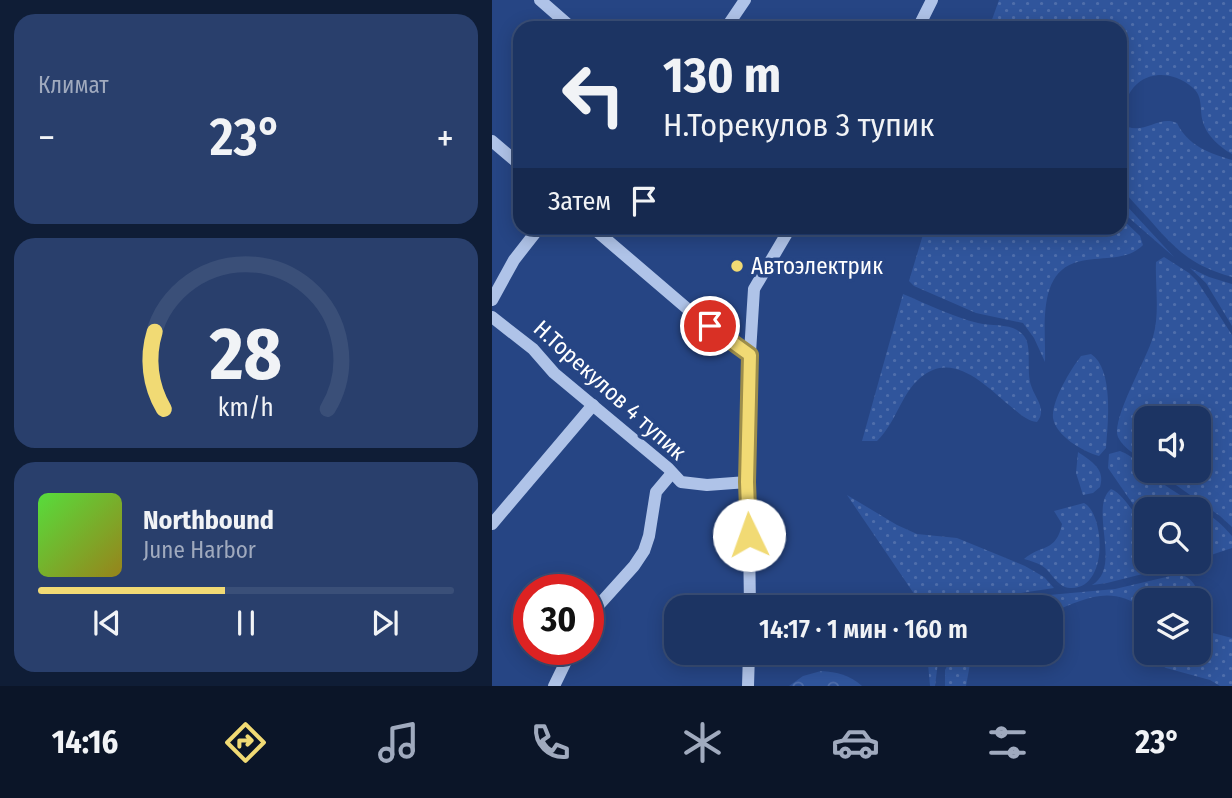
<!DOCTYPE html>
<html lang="ru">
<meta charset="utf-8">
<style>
body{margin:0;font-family:"Fira Sans Condensed",sans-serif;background:#293f6c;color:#f1f3f6;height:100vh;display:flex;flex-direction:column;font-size:26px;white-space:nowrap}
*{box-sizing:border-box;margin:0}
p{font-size:23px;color:#a0aabe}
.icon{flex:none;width:38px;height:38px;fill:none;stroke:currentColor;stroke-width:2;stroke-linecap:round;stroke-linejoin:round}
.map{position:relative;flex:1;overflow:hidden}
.sheet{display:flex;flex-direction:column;gap:14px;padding:14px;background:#0f1d36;width:492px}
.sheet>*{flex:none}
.banner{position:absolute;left:21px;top:21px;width:614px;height:214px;border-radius:21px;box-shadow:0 4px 18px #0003,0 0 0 2px #3a4f78;background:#1c3463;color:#f1f3f6;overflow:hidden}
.controls{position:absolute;left:642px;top:406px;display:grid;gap:14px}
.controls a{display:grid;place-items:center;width:77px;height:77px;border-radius:14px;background:#1c3463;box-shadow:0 4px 18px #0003,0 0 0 2px #3a4f78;font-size:35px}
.speed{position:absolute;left:21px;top:574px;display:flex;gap:14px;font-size:35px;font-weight:700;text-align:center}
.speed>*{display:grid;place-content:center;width:91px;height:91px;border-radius:50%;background:#1c3463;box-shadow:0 4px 18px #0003,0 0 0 2px #3a4f78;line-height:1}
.speed .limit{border:10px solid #d22;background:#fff;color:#111}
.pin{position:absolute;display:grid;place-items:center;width:60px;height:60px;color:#fff;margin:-30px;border:4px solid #fff;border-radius:50%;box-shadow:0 2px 7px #0007}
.me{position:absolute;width:77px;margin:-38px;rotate:357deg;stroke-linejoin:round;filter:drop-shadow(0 0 5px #0008)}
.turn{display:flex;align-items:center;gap:24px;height:147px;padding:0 35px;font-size:32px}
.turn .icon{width:91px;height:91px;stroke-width:2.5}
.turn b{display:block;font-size:49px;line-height:60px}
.then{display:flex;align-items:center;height:66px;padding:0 35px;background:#0003;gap:14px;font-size:26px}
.big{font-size:52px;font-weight:600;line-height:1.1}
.sheet .tile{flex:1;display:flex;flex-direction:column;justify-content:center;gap:10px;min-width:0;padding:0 24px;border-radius:21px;background:#293f6c}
.sheet .dial{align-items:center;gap:0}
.dial svg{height:182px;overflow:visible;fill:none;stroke:#3a4f78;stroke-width:7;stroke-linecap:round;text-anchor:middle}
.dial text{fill:#f1f3f6;stroke:none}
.song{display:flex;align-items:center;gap:21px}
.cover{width:84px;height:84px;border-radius:10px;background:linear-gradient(135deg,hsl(110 70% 55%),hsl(50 70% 35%))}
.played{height:7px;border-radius:4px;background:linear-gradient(90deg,#f1da74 45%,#3a4f78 45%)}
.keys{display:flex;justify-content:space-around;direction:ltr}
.heat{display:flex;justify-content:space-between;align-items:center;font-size:38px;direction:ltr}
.trip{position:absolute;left:172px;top:595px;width:399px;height:70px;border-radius:21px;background:#1c3463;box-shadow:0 4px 18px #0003,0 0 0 2px #3a4f78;font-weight:600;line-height:70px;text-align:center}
.dock{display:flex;height:112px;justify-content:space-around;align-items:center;background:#0b1528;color:#a0aabe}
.dock .icon{width:49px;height:49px}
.dock .selected{color:#f1da74}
.dock b{font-size:32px;color:#f1f3f6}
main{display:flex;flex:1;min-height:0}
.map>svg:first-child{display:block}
</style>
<main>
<section class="sheet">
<div class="tile"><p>Климат</p>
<div class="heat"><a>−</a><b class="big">23°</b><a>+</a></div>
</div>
<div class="tile dial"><svg viewBox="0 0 100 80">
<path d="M14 69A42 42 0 1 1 86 69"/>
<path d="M14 69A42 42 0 0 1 10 35" stroke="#f1da74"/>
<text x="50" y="56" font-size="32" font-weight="700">28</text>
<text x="50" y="72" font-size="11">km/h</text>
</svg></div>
<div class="tile">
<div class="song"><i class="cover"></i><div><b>Northbound</b><p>June Harbor</p></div></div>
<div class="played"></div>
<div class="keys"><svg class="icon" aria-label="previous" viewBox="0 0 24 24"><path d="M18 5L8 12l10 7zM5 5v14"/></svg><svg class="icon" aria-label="pause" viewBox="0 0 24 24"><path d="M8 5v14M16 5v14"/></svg><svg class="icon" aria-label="next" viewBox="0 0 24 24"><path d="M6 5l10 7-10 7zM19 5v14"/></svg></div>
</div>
</section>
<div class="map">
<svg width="741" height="686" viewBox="0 0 741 686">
<defs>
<pattern id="grass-dots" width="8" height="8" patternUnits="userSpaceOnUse" patternTransform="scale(1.75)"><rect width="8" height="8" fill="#30559c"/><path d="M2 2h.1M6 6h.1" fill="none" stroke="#4f6eab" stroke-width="1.8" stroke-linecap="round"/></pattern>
<pattern id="park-crowns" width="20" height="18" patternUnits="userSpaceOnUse" patternTransform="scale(1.75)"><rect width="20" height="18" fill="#30559c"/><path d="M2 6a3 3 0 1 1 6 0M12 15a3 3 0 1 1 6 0" fill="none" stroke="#4f6eab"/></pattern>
</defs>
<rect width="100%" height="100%" fill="#264584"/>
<g fill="url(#grass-dots)">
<path d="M507,0H740V154C729,148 714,135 711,122C707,109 712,97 700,87C677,68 645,71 634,101C631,112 631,118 636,127C654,133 668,115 685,123C696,146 717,153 740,160V277C700,266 684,250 657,219C647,208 637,198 628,187V28H497Z"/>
<path d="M628,198L632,203L682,257L628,210Z"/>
<path d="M628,217L648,236L651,245C641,255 628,257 615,258C604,259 593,259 582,263C545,276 554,330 553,362L542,338L531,323L484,313L422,286L417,281L433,228H628Z"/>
<path d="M672,257L697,273L705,281L740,335V527L728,516L664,471H707V418H654V463C646,456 626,445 625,433C624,411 654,360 661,337C668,313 663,286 664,262Z"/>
<path d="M698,268L717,277L740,284V326L714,283Z"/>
<path d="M411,294C435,304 461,317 486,323C501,327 521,322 532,336C541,347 533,372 540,388C544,399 555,410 545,422C534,421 526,412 517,405C492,384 460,350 428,378C409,394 404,423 385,441H370Z"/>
<path d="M599,354C622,369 616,424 614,448L607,456C590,451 564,436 561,418C559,401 579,369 589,356Z"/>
<path d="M628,451C644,457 654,471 667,481C692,499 720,512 740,536V548L707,559V509H654V518L645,510L616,468L617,454Z"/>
<path d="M586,452C599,461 614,469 608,487L601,493L591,495L584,473Z"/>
<path d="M619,489C633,495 641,515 654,525V562L686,563L682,566L615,583L600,585C631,567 596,508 619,489Z"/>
<path d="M355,495L405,525L425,534L465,538L533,566L552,577L562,588L516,595L494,607H431Z"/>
<path d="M592,503C613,514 617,590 578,588C566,587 561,575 553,568C547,563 539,561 532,559C549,544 564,553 570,524L562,511Z"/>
<path d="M687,574C701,577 708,590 707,605V600H654V610C618,584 595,598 558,613V607H510L535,597L623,589Z"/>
<path d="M707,627L717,632L740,638V686H728L718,680L674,668L664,662L662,655L664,653H707Z"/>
<path d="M435,653H451L446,662L443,686H438Z"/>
<path d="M462,653H480L474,686H453V670Z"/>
</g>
<path fill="url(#park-crowns)" d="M329,671C345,672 358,675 370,686H297L311,676Z"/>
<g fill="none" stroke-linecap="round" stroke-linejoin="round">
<g stroke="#afc3e8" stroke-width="12">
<path d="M48,0L80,28"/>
<path d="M234,28L253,0"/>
<path d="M426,28L440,0"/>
<path d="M0,141L28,165"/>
<path d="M101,228L198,311L258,355"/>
<path d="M0,300L22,260L47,228"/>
<path d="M0,317L41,349L62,373L176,468L189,482L215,485L255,482"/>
<path d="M0,524L101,405"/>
<path d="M258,607L255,400L262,289L298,228"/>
<path d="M96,617L142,566L152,551L157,536L164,492L180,473"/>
<path d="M62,686L80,649"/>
<path d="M256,686L257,653"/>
</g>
</g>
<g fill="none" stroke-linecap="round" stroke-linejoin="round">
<g stroke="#9d8e4b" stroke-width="18">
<path id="route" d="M218,326L258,355L255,482L257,535"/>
</g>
<use href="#route" stroke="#f1da74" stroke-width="12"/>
</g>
<circle fill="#f1da74" stroke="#264584" stroke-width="2.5" cx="245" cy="266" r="7"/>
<g text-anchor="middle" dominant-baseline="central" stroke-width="7" stroke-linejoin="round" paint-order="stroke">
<g font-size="23" fill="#fff" stroke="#264584" text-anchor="start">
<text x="259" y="266">Автоэлектрик</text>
</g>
<g font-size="23" fill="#fff" stroke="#264584">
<text transform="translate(118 390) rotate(42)">Н.Торекулов 4 тупик</text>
</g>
</g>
</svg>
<div class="controls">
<a><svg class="icon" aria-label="sound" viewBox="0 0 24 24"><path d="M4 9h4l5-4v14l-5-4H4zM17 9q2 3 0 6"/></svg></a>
<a><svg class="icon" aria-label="search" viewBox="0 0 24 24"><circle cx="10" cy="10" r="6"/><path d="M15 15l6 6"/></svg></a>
<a><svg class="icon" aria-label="layers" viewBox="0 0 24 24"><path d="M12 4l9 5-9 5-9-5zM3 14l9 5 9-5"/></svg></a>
</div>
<div class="speed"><div class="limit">30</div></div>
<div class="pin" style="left:218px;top:326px;background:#d93025"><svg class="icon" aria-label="arrive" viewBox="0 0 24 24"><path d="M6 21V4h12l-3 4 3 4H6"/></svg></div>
<svg class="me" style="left:257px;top:535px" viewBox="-20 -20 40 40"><circle r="19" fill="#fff"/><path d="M0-13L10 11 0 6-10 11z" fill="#f1da74"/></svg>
<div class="trip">14:17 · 1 мин · 160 m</div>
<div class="banner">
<div class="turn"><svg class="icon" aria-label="left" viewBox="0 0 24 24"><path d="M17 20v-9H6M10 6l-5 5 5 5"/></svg><div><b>130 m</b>Н.Торекулов 3 тупик</div></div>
<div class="then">Затем<svg class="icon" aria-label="arrive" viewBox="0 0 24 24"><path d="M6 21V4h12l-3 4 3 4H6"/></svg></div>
</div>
</div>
</main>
<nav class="dock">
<b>14:16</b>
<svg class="icon selected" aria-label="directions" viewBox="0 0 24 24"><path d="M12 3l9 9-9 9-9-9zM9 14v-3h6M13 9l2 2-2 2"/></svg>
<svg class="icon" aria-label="music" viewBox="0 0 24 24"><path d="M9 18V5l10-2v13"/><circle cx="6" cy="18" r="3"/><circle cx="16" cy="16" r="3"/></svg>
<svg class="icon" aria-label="phone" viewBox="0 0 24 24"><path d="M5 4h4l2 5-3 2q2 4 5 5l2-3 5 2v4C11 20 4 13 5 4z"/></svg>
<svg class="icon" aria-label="climate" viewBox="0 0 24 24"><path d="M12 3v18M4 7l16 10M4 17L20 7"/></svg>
<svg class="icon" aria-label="car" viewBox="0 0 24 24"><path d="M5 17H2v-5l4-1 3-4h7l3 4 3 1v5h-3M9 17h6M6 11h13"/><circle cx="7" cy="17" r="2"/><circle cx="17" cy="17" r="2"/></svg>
<svg class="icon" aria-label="filters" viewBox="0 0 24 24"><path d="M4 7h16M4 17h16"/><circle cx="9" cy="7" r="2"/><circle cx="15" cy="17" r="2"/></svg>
<b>23°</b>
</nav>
